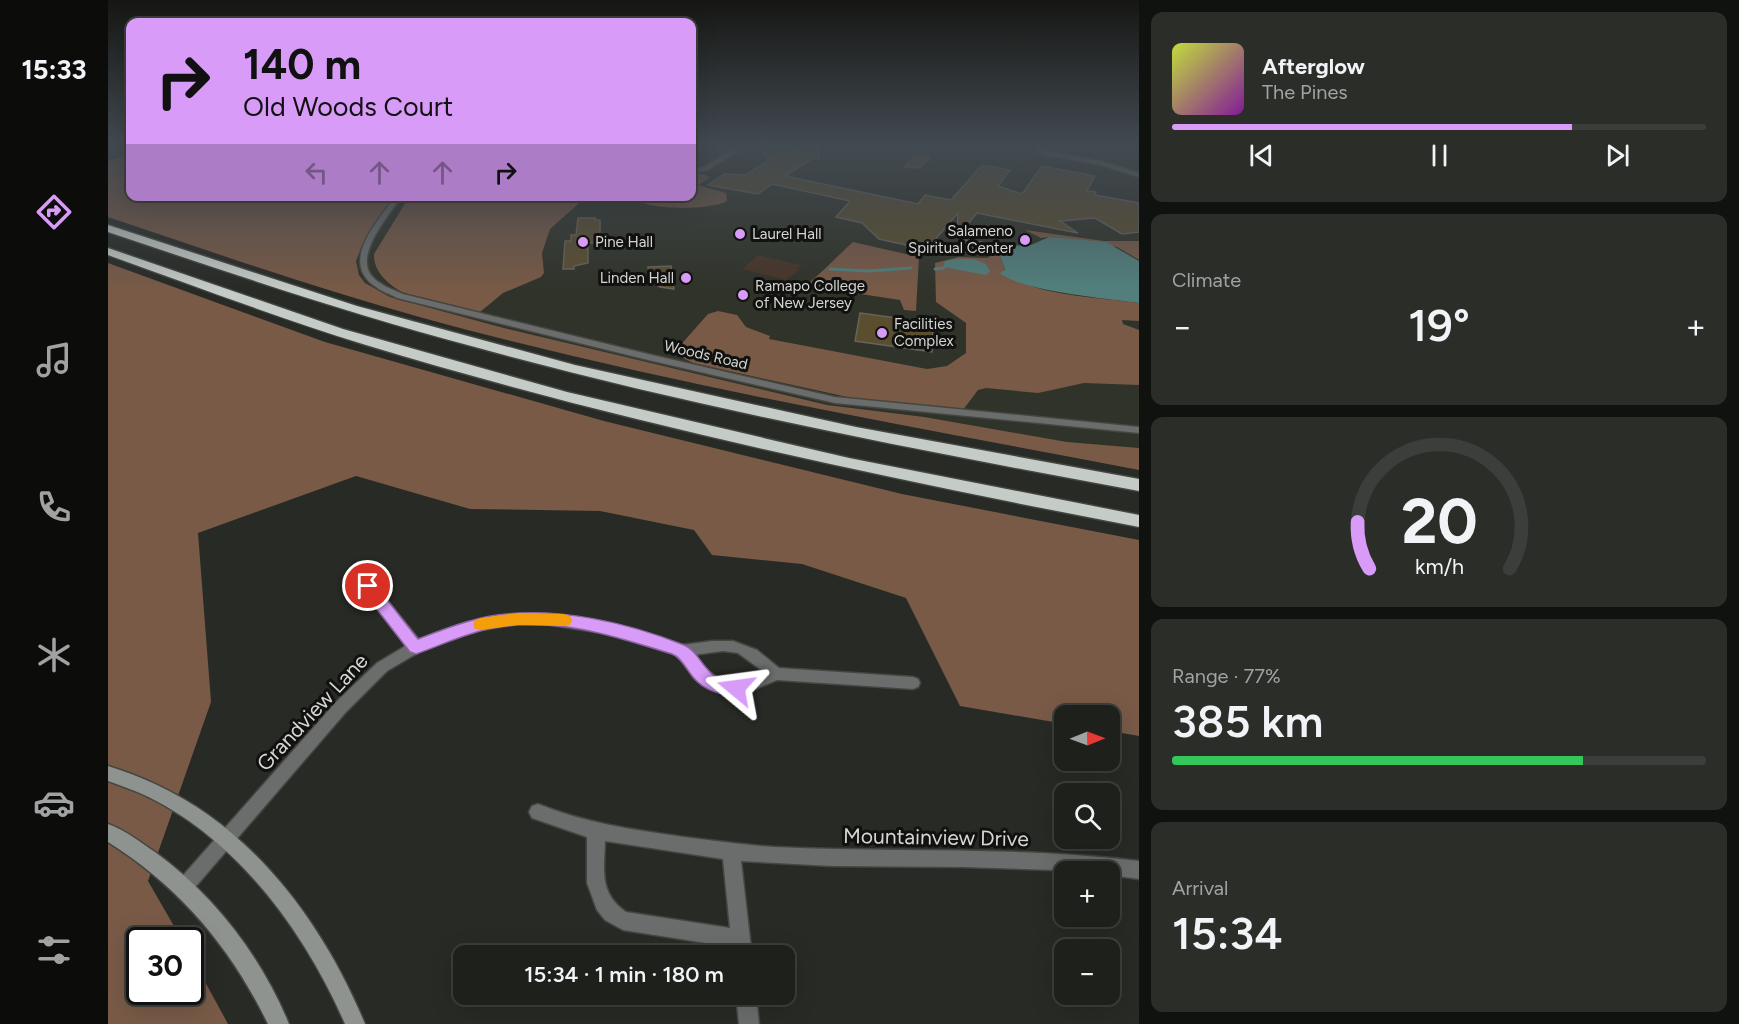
<!DOCTYPE html>
<meta charset="utf-8">
<style>
body{margin:0;font-family:Figtree,sans-serif;background:#2b2d29;color:#f1f3f6;height:100vh;display:flex;flex-direction:column;font-size:22px;white-space:nowrap}
*{box-sizing:border-box;margin:0}
p{font-size:20px;color:#a1a3a3}
.icon{flex:none;width:33px;height:33px;fill:none;stroke:currentColor;stroke-width:2;stroke-linecap:round;stroke-linejoin:round}
.map{position:relative;flex:1;overflow:hidden}
.side{display:flex;flex-direction:column;gap:12px;padding:12px;background:#10120f;width:600px}
.side>*{flex:none}
.top-card{position:absolute;left:18px;top:18px;width:570px;height:183px;border-radius:12px;box-shadow:0 6px 24px #0002,0 0 0 2px #3c3e3b;background:#d89bf8;color:#111;overflow:hidden}
.needle{width:39px;rotate:89deg}
.fabs{position:absolute;left:946px;top:705px;display:grid;gap:12px}
.fabs a{display:grid;place-items:center;width:66px;height:66px;border-radius:12px;background:#1e201c;box-shadow:0 6px 24px #0002,0 0 0 2px #3c3e3b;font-size:30px}
.speed{position:absolute;left:18px;top:927px;display:flex;gap:12px;font-size:30px;font-weight:700;text-align:center}
.speed>*{display:grid;place-content:center;width:78px;height:78px;border-radius:50%;background:#1e201c;box-shadow:0 6px 24px #0002,0 0 0 2px #3c3e3b;line-height:1}
.speed .limit{border:3px solid #111;border-radius:9px;background:#fff;color:#111}
.pin{position:absolute;display:grid;place-items:center;width:51px;height:51px;color:#fff;margin:-26px;border:3px solid #fff;border-radius:50%;box-shadow:0 2px 6px #0007}
.me{position:absolute;width:66px;margin:-33px;rotate:286deg;stroke-linejoin:round;filter:drop-shadow(0 0 4px #0008)}
.turn{display:flex;align-items:center;gap:21px;height:126px;padding:0 18px;font-size:27px}
.turn .icon{width:78px;height:78px;stroke-width:2.5}
.turn b{display:block;font-size:42px;line-height:51px}
.lanes{display:flex;align-items:center;height:57px;padding:0 18px;background:#0003;justify-content:center;gap:30px;direction:ltr}
.lanes .off{opacity:.35}
.big{font-size:45px;font-weight:600;line-height:1.1}
.side .tile{flex:1;display:flex;flex-direction:column;justify-content:center;gap:9px;min-width:0;padding:0 21px;border-radius:12px;background:#2b2d29}
.side .dial{align-items:center;gap:0}
.dial svg{height:156px;overflow:visible;fill:none;stroke:#3c3e3b;stroke-width:7;stroke-linecap:round;text-anchor:middle}
.dial text{fill:#f1f3f6;stroke:none}
.song{display:flex;align-items:center;gap:18px}
.cover{width:72px;height:72px;border-radius:9px;background:linear-gradient(135deg,hsl(70 70% 55%),hsl(290 70% 35%))}
.played{height:6px;border-radius:3px;background:linear-gradient(90deg,#d89bf8 75%,#3c3e3b 75%)}
.keys{display:flex;justify-content:space-around;direction:ltr}
.heat{display:flex;justify-content:space-between;align-items:center;font-size:33px;direction:ltr}
.charge{height:9px;border-radius:4px;background:linear-gradient(90deg,#34c759 77%,#3c3e3b 0)}
.trip{position:absolute;left:345px;top:945px;width:342px;height:60px;border-radius:12px;background:#1e201c;box-shadow:0 6px 24px #0002,0 0 0 2px #3c3e3b;font-weight:600;line-height:60px;text-align:center}
main{display:flex;flex:1;min-height:0}
.tabs{display:flex;flex-direction:column;width:108px;justify-content:space-around;align-items:center;background:#0c0d0b;color:#a1a3a3}
.tabs .icon{width:42px;height:42px}
.tabs .current{color:#d89bf8}
.tabs b{font-size:27px;color:#f1f3f6}
.map>svg:first-child{display:block}
</style>
<main>
<nav class="tabs">
<b>15:33</b>
<svg class="icon current" aria-label="directions" viewBox="0 0 24 24"><path d="M12 3l9 9-9 9-9-9zM9 14v-3h6M13 9l2 2-2 2"/></svg>
<svg class="icon" aria-label="music" viewBox="0 0 24 24"><path d="M9 18V5l10-2v13"/><circle cx="6" cy="18" r="3"/><circle cx="16" cy="16" r="3"/></svg>
<svg class="icon" aria-label="phone" viewBox="0 0 24 24"><path d="M5 4h4l2 5-3 2q2 4 5 5l2-3 5 2v4C11 20 4 13 5 4z"/></svg>
<svg class="icon" aria-label="climate" viewBox="0 0 24 24"><path d="M12 3v18M4 7l16 10M4 17L20 7"/></svg>
<svg class="icon" aria-label="car" viewBox="0 0 24 24"><path d="M5 17H2v-5l4-1 3-4h7l3 4 3 1v5h-3M9 17h6M6 11h13"/><circle cx="7" cy="17" r="2"/><circle cx="17" cy="17" r="2"/></svg>
<svg class="icon" aria-label="filters" viewBox="0 0 24 24"><path d="M4 7h16M4 17h16"/><circle cx="9" cy="7" r="2"/><circle cx="15" cy="17" r="2"/></svg>
</nav>
<div class="map">
<svg width="1031" height="1024" viewBox="0 0 1031 1024">
<rect width="100%" height="100%" fill="#282a25"/>
<path fill="#303329" d="M584,146H1031V470L535,372L315,318L0,218V161L22,154V196H584Z"/>
<path fill="#483529" d="M650,255L693,265L690,269L692,270L678,280L634,269Z"/>
<g fill="#785a47">
<path d="M22,154V196L286,197L253,248L248,261L251,275L257,283L282,297L392,327L719,405L816,417L959,442L1031,448V470C792,424 551,383 315,318C209,289 105,252 0,217V161Z"/>
<path d="M584,174H596L602,178L590,185L618,193L619,201C605,210 541,211 528,199V196H584Z"/>
<path d="M469,197L466,198L472,200L470,204L442,229L434,253L436,273L433,277L395,293L372,312L296,293C282,286 265,272 266,254L301,197Z"/>
<path d="M917,230L996,241H1031V260L1009,247L941,237L933,238Z"/>
<path d="M745,242L811,257L808,311L796,310L792,300L700,286L699,284C715,272 729,256 745,242Z"/>
<path d="M891,251L897,271L893,273C932,296 986,297 1031,303V321L1014,320L1015,324L1031,330V385L976,383L930,393L878,388L870,390L855,410L744,398L585,363L569,355L570,348L600,314L610,311L629,315L638,327L662,336L661,339L819,369L839,366L858,353V323L828,302L827,263L851,257L879,258Z"/>
<path d="M0,263L217,342L496,421L794,494L1031,540V736L1002,731V716H957V724L852,706L798,598L694,564L604,555L586,530L492,511L362,509L248,476L90,533L103,702L40,881L74,940H32V992H82L83,956L120,1024H0Z"/>
</g>
<g fill="#527f7c">
<path d="M941,237L998,242L1031,261V303C1002,299 912,291 892,273L897,270L890,249L894,246L923,245Z"/>
<path d="M848,259H866L878,264L882,271L878,275L835,267L837,261Z"/>
</g>
<g fill="none" stroke-linecap="round" stroke-linejoin="round">
<g stroke="#527f7c" stroke-width="3">
<path d="M722,269L760,271L803,268"/>
<path d="M827,269L836,268"/>
</g>
</g>
<g fill="#5b4e2f" stroke="#65635e" stroke-width="1.5">
<path d="M651,146H670L687,150L692,146H710L711,158H705L677,176L810,204L817,195L843,200L874,165L902,170L890,186L914,194L934,166L987,176L979,191L988,192L987,195L1031,203V232L1014,234L987,218L952,221L970,233L869,213L849,237L850,213L819,249L806,250L798,245L771,239L754,223L728,217L742,201L664,184L650,194L600,185L616,174L638,175L661,160Z"/>
<path d="M808,155L822,157L812,168L796,167Z"/>
<path d="M470,218H487V220H492V243H480V263L466,266V269H455L457,241H463V235H468Z"/>
<path d="M855,240L874,242V254L855,252Z"/>
<path d="M563,266L566,289L552,287L542,281L540,267Z"/>
<path d="M752,313L825,323L824,352L747,341Z"/>
</g>
<g fill="none" stroke-linecap="round" stroke-linejoin="round">
<g stroke="#444641" stroke-width="3">
<g id="minor">
<path d="M629,146H637L600,170L584,173V169L596,167Z"/>
<path d="M931,146H937L934,149L939,151L993,161L1031,173V177L992,165L935,154L928,150Z"/>
<path d="M287,196H294C282,214 247,253 263,275C271,285 284,289 295,294L540,354L727,397L1031,427V433L727,403L540,360L289,298C282,294 274,292 268,287C230,262 270,222 287,196Z"/>
<path d="M260,581L265,583L311,640L360,622L410,614H437L501,624L574,645L604,641H625L649,650L671,668L805,677L810,679L812,683L810,687L805,689L669,680L640,692L614,693L587,679L569,655L501,634L437,624H410L361,632L313,651L279,671L238,712L83,892L77,895L71,892L68,886L71,880L228,702L269,663L299,645L255,589L253,586L255,583ZM615,651L630,653L656,672C623,687 608,684 585,655Z"/>
<path d="M430,804C477,823 526,830 576,837C606,841 637,845 667,847C789,853 910,846 1031,861V879L1002,875V872L856,867L724,866L633,861L644,956H624L623,947L515,930L497,920L489,910L479,883V837L424,818L421,812L424,806ZM497,841L615,859L622,928L518,912C491,893 496,871 497,841Z"/>
<path d="M628,994H648L651,1024H631Z"/>
</g>
</g>
<g stroke="#444641" stroke-width="3">
<g id="secondary">
<path d="M0,766C16,771 32,777 47,784C147,830 216,925 257,1024H237C197,932 128,837 34,794C23,789 11,785 0,781Z"/>
<path d="M0,824C17,830 32,842 47,852C106,895 153,956 181,1024H160C123,948 72,887 0,842Z"/>
</g>
</g>
<g stroke="#444641" stroke-width="3">
<g id="motorway">
<path d="M0,225L249,306L467,365L748,427L1031,479V491C808,450 586,407 367,347C243,314 122,273 0,232Z"/>
<path d="M0,248L235,329L459,392L741,458L1031,515V527C771,477 512,422 258,345C171,318 86,286 0,255Z"/>
</g>
</g>
<use href="#minor" fill="#6a6d6b" fill-rule="evenodd"/>
<use href="#secondary" fill="#8f9390" fill-rule="evenodd"/>
<use href="#motorway" fill="#c5cbc7" fill-rule="evenodd"/>
</g>
<linearGradient id="sky" x2="0" y2="1"><stop stop-color="#161714"/><stop offset="0.5" stop-color="#424a51"/><stop offset="1" stop-color="#424a51" stop-opacity="0"/></linearGradient>
<rect width="1031" height="290" fill="url(#sky)"/>
<path fill="#d89bf8" stroke="#8c65a1" stroke-width="1.5" d="M260,581L265,582L310,639C336,629 362,619 389,615C451,607 518,622 576,645C589,650 595,669 608,677C616,681 625,680 634,683L636,688L634,693C618,699 595,690 585,677C579,670 573,657 564,654C506,636 446,616 385,628C358,633 334,645 308,654L302,652L254,590L252,586L254,582Z"/>
<path fill="#f59e0b" d="M410,613L456,614L462,616L464,620L462,625L456,626L410,625L373,630L367,629L365,624L367,620L373,618Z"/>
<g fill="#d89bf8" stroke="#111210" stroke-width="2">
<circle cx="632" cy="234" r="6"/>
<circle cx="917" cy="240" r="6"/>
<circle cx="475" cy="242" r="6"/>
<circle cx="578" cy="278" r="6"/>
<circle cx="635" cy="295" r="6"/>
<circle cx="774" cy="333" r="6"/>
</g>
<g text-anchor="middle" dominant-baseline="central" stroke-width="6" stroke-linejoin="round" paint-order="stroke">
<g font-size="15" fill="#d6d7d4" stroke="#111210" text-anchor="start">
<text x="905" y="231" text-anchor="end">Salameno<tspan x="905" dy="17">Spiritual Center</tspan></text>
<text x="644" y="234">Laurel Hall</text>
<text x="487" y="242">Pine Hall</text>
<text x="566" y="278" text-anchor="end">Linden Hall</text>
<text x="647" y="286">Ramapo College<tspan x="647" dy="17">of New Jersey</tspan></text>
<text x="786" y="324">Facilities<tspan x="786" dy="17">Complex</tspan></text>
</g>
<g font-size="15" fill="#d6d7d4" stroke="#111210">
<text transform="translate(598 355) rotate(13)">Woods Road</text>
</g>
<g font-size="21" fill="#d6d7d4" stroke="#111210">
<text transform="translate(204 712) rotate(-47)">Grandview Lane</text>
<text transform="translate(828 837) rotate(1)">Mountainview Drive</text>
</g>
</g>
</svg>
<div class="fabs">
<a><svg class="needle" viewBox="-14 -14 28 28"><path d="M0-13l5 13h-10z" fill="#e53935"/><path d="M0 13l5-13h-10z" fill="#a1a3a3"/></svg></a>
<a><svg class="icon" aria-label="search" viewBox="0 0 24 24"><circle cx="10" cy="10" r="6"/><path d="M15 15l6 6"/></svg></a>
<a>+</a>
<a>−</a>
</div>
<div class="speed"><div class="limit">30</div></div>
<div class="pin" style="left:260px;top:586px;background:#d93025"><svg class="icon" aria-label="arrive" viewBox="0 0 24 24"><path d="M6 21V4h12l-3 4 3 4H6"/></svg></div>
<svg class="me" style="left:628px;top:688px" viewBox="-20 -20 40 40"><path d="M0-17L14 15 0 8-14 15z" fill="#d89bf8" stroke="#fff" stroke-width="4"/></svg>
<div class="trip">15:34 · 1 min · 180 m</div>
<div class="top-card">
<div class="turn"><svg class="icon" aria-label="right" viewBox="0 0 24 24"><path d="M7 20v-9h11M14 6l5 5-5 5"/></svg><div><b>140 m</b>Old Woods Court</div></div>
<div class="lanes"><svg class="icon off" aria-label="left" viewBox="0 0 24 24"><path d="M17 20v-9H6M10 6l-5 5 5 5"/></svg><svg class="icon off" aria-label="ahead" viewBox="0 0 24 24"><path d="M12 20V5M6 11l6-6 6 6"/></svg><svg class="icon off" aria-label="ahead" viewBox="0 0 24 24"><path d="M12 20V5M6 11l6-6 6 6"/></svg><svg class="icon" aria-label="right" viewBox="0 0 24 24"><path d="M7 20v-9h11M14 6l5 5-5 5"/></svg></div>
</div>
</div>
<section class="side">
<div class="tile">
<div class="song"><i class="cover"></i><div><b>Afterglow</b><p>The Pines</p></div></div>
<div class="played"></div>
<div class="keys"><svg class="icon" aria-label="previous" viewBox="0 0 24 24"><path d="M18 5L8 12l10 7zM5 5v14"/></svg><svg class="icon" aria-label="pause" viewBox="0 0 24 24"><path d="M8 5v14M16 5v14"/></svg><svg class="icon" aria-label="next" viewBox="0 0 24 24"><path d="M6 5l10 7-10 7zM19 5v14"/></svg></div>
</div>
<div class="tile"><p>Climate</p>
<div class="heat"><a>−</a><b class="big">19°</b><a>+</a></div>
</div>
<div class="tile dial"><svg viewBox="0 0 100 80">
<path d="M14 69A42 42 0 1 1 86 69"/>
<path d="M14 69A42 42 0 0 1 8 45" stroke="#d89bf8"/>
<text x="50" y="56" font-size="32" font-weight="700">20</text>
<text x="50" y="72" font-size="11">km/h</text>
</svg></div>
<div class="tile"><p>Range · 77%</p><b class="big">385 km</b><div class="charge"></div></div>
<div class="tile"><p>Arrival</p><b class="big">15:34</b></div>
</section>
</main>
